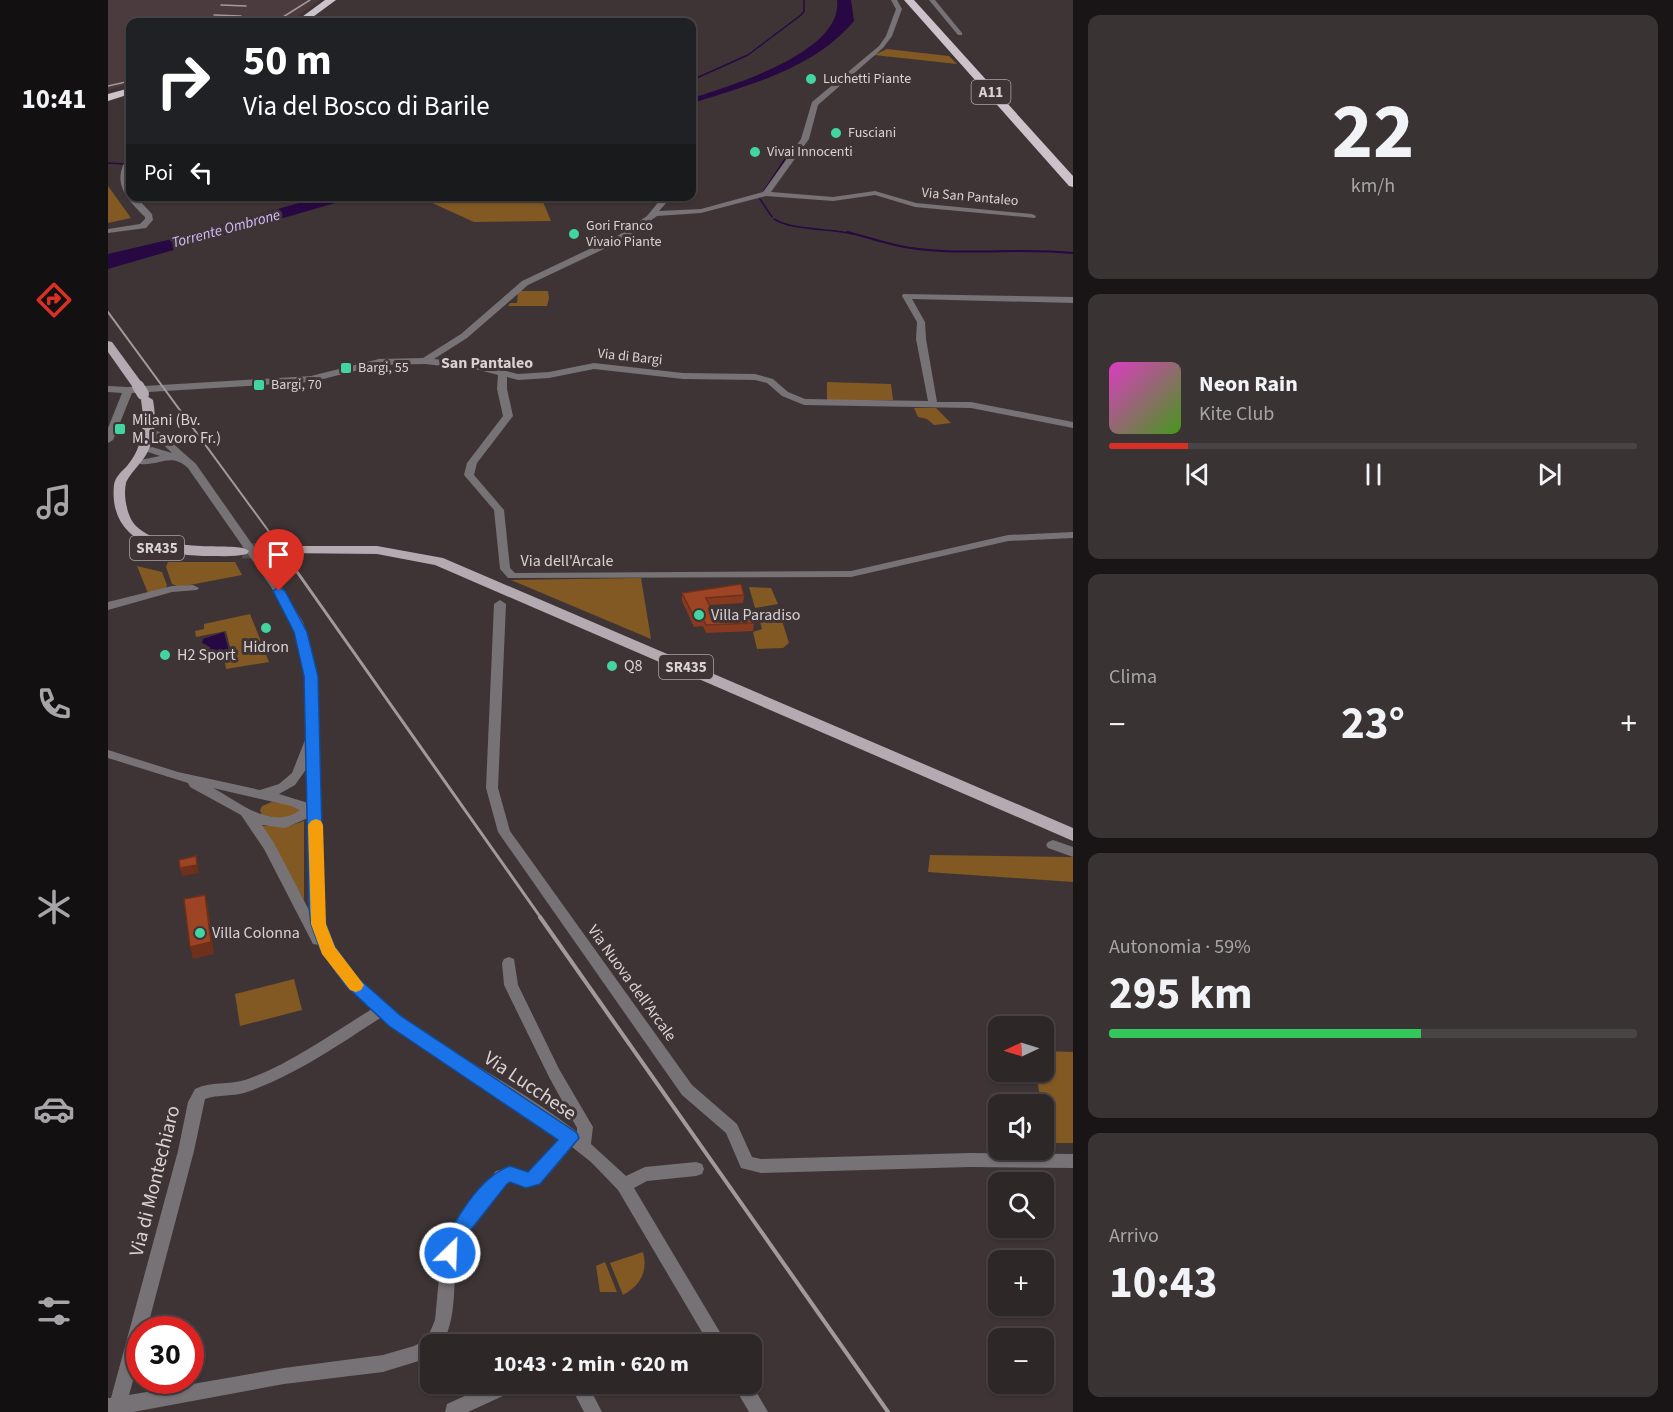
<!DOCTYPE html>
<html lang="it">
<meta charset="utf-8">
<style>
body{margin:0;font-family:"Source Sans 3",sans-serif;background:#3a3334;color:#f1f3f6;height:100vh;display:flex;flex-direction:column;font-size:22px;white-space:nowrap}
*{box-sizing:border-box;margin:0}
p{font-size:20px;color:#a7a5a8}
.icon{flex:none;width:33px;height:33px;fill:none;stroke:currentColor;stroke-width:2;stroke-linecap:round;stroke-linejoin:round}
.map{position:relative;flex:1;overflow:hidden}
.sheet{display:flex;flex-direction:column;gap:15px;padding:15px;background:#191516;width:600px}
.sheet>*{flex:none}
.banner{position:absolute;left:18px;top:18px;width:570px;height:183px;border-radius:12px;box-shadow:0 2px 4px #0004,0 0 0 2px #494445;background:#202124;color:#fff;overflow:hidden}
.needle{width:39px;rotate:266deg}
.tools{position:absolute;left:880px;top:1016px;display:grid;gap:12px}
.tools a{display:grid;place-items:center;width:66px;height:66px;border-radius:12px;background:#2e2728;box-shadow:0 2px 4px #0004,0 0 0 2px #494445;font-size:30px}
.speed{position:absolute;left:18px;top:1316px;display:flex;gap:12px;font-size:30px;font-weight:700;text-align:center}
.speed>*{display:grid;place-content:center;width:78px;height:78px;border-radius:50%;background:#2e2728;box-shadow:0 2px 4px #0004,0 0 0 2px #494445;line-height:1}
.speed .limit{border:9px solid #d22;background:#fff;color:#111}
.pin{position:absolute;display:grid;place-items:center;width:51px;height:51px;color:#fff;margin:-62px -26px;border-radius:50% 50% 50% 0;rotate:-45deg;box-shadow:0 0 6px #0007}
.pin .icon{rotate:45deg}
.me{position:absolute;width:66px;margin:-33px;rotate:24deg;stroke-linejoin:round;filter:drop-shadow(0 0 4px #0008)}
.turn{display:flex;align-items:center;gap:21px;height:126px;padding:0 18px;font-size:27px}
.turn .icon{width:78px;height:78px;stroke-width:2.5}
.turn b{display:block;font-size:42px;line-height:51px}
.then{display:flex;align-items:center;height:57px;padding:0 18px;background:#0003;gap:12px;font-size:22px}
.big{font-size:45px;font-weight:700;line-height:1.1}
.sheet .widget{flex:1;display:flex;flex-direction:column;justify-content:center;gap:9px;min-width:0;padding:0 21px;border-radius:12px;background:#3a3334}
.sheet .dial{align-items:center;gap:0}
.dial b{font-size:78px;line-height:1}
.song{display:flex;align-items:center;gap:18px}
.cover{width:72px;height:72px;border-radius:9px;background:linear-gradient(135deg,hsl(310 70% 55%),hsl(100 70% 35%))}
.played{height:6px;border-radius:3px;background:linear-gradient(90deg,#d93025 15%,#494445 15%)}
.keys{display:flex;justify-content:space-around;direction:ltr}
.heat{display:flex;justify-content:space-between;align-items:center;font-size:33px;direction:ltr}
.charge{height:9px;border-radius:4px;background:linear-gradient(90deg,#34c759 59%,#494445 0)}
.trip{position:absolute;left:312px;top:1334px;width:342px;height:60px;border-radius:12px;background:#2e2728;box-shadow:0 2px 4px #0004,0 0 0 2px #494445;font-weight:700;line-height:60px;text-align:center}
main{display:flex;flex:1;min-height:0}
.tabs{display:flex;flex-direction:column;width:108px;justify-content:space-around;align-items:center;background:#121010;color:#a7a5a8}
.tabs .icon{width:42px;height:42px}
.tabs .current{color:#d93025}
.tabs b{font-size:27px;color:#f1f3f6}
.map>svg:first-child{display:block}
</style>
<main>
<nav class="tabs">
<b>10:41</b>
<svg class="icon current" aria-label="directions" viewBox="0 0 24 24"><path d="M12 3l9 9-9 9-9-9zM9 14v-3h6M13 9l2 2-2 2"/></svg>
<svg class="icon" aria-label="music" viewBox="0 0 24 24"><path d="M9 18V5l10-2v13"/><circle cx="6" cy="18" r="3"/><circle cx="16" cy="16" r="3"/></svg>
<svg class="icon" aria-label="phone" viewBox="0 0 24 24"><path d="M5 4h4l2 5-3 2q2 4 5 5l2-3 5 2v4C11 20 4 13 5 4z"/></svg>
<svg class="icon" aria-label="climate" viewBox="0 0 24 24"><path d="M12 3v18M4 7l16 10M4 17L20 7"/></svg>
<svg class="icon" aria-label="car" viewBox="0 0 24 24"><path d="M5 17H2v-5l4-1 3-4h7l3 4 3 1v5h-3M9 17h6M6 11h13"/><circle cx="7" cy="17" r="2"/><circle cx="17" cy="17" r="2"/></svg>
<svg class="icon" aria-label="filters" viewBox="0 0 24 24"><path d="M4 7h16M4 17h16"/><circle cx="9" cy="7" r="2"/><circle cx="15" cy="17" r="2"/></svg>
</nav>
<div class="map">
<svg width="965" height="1412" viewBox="0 0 965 1412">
<rect width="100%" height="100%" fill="#3e3436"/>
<path fill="#4c3b3e" d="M0,0H212L181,22H22V83L0,90Z"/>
<g fill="#825922">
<path d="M779,49L841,56L849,64L766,55Z"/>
<path d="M0,186L23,218L0,223Z"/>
<path d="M311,197H433L443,221L366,222Z"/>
<path d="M410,291H440L441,298L439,306H400L402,303H409Z"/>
<path d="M719,382L783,384L785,400H719Z"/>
<path d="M806,408H828L843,423L826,425L819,419L810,417Z"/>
<path d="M60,562H127L134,575L71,587L64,584L58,567Z"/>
<path d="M29,566L54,572L59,585L58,588L40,593Z"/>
<path d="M533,578L543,639L403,580Z"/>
<path d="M641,587L663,588L670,604L647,608Z"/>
<path d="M671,611L681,643L675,648L649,649L645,632L654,629L649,612Z"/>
<path d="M142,614L161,662L118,669L116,657L124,655L118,631L88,637L87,631L96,629V624Z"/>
<path d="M164,802L185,805L194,810L180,820L154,815L152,810L154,806Z"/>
<path d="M196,821V900L153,826H181Z"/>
<path d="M822,855L965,857V882L820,872Z"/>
<path d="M186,979L194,1010L132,1026L127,994Z"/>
<path d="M936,1051L965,1052V1143H942L927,1071H936Z"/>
<path d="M535,1252C540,1271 533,1285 515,1295L502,1263Z"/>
<path d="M497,1262L509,1292H492L488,1266Z"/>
</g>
<g fill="#280842">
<path d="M729,0H743L746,21C707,68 640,86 584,103V98C622,86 736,52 729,0Z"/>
<path d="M212,197H248L0,269V254L64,239Z"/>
<path d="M116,632L122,655L104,657L101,654L102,647L94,643L95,639Z"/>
</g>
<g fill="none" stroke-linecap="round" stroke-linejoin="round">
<g stroke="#280842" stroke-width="1.5">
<path d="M584,80L640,55L693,15L696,11V0"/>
<path d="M0,163L16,164"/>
<path d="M656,191L677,159"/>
<path d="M652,199L664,217"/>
<path d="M666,219C685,231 722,228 745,234"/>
</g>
<path stroke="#280842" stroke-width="2" d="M739,232C760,237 781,245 803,248C856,256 911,247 965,253"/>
<path stroke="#554c4e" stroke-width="15" stroke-dasharray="15 8" stroke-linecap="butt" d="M134,551L179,550"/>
<g fill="#767275" fill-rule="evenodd">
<path d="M783,0H789L794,9L784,36L775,48L710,105L701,139L663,192L725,197L767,191L808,203L924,214L928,216L927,218L807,207L767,195L725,201L658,196L593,213L549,216L517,239L420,285L359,338L326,359L371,364L410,374L441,372L486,363L575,373L647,374L665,379L680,392L697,399L820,401L808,339L809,322L794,296L795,294L965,297V303L804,299L817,322L818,339L829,402H863L965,422V428L863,408L696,405L674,396L659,383L647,380L575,379L486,369L441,378L410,380L399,377V389L405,416L369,463L366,475L396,510L402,568L407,573L743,571L900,535L965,532V538L900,541L743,577L400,578L392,569L386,510L356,475L359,463L395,416L389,389L390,375L371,370L317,364L271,365L203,382L24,393L5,440L0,443V428L14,393L0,392V386L20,387L203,376L271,359L315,358L353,334L414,281L511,235L539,216L553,199L560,201L551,211L593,209L655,192L693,139L704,102L771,46L778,36L788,9Z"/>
<path d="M821,0H827L854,33V35H850Z"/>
<path d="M19,158H22L19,176L22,196H27L44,214L45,220L38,228L0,233V229L32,224L37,219V217C19,199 3,183 19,158Z"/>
<path d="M49,431L52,432L88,464L172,584L195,622L203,646L210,690L213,814L214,817L213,820C214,856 209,898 220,933C229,961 252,981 273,1000C334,1051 407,1083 469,1132V1128L441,1077L396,985L394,963L396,959L401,957L406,959L410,985L451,1069L485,1127L483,1144L518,1176L537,1167L588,1162L594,1164L596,1169L594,1174L588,1176L539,1181L526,1188L619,1344H601L510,1190L483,1162L464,1147C454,1158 433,1189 417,1187C410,1186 406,1182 399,1182C384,1198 358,1223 352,1245C342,1278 352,1312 334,1344H322V1355L317,1359L275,1372L176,1384L25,1412H0V1398H3L70,1151L80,1102L87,1089C103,1081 120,1085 137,1080C183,1064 223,1034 264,1009L228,973L211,945L205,944L156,849L133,815L82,787L80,783L0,758V750L70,772L152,790L171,784L184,773L199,735L198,690L191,646L183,622L163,587L80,468C63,452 52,466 32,464V460L52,456L40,452V448L44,447L64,453L44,434ZM199,768L200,803L171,794L187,785ZM105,788L183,806L192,810C164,831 131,802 105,788ZM200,818L201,907L202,912L166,843L154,825L177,828ZM274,1017L316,1049L453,1138L421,1173L402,1167L388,1171L347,1222L336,1244L333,1257L327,1320L319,1339L306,1346L275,1355L176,1368L21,1395L32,1356V1329H39L86,1151L97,1099C110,1094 126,1097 139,1092C188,1075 230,1045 274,1017Z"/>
<path d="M85,585L91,588L89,590L64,592L0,610V602L64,586Z"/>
<path d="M392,600L398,604L390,788L402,831L584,1085L629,1124L644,1157L653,1159L861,1153L965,1154V1168L861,1167L653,1173L633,1168L618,1133L574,1095L390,832L378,788L386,604Z"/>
<path d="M945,840L965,847V857L940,848L938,845L940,842Z"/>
<path d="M385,1383H413L410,1389L360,1412H337L339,1404Z"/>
<path d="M461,1383H479L494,1412H476Z"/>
<path d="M624,1383H643L660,1412H641Z"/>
</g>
<g fill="#b3abb1" fill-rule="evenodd">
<path d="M0,341L4,342L34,383V389H26L0,352Z"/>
<path d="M39,396L45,400C48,417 48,433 41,449C37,460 21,474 18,483C15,496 19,517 28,526C61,557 130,540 141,551L139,554C127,557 114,556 102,556C57,556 0,543 6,485C7,477 14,471 19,466C35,447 37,424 33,400Z"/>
<path d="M179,546H269L335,558L965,828V841L327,565L269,554L174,553L172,550Z"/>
</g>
<g fill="#ccc2c9" fill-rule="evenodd">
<path d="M217,0H228L198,22H187Z"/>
<path d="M796,0H806L965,176V187L961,186Z"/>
<path d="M22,88V94L0,101V94Z"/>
</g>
<g stroke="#a19a9b" stroke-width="1.5">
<path d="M113,5L138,6"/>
<path d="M106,15L133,16"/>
<path d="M167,22L202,0"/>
<path d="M0,86L22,81"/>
</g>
<path stroke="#a19a9b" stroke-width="2" d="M0,312L162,533"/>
<path stroke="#a19a9b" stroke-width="3" d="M161,532L433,918"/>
<path stroke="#a19a9b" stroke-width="4" d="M432,917L780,1412"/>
<path stroke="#b3abb1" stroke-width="12" d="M30,386L35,394"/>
</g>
<path fill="#873a20" d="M574,593L636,595L635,603L601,605L606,615L646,623L645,631L598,633L595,626L586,627L574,601Z"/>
<g fill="#6e301a">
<path d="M88,856L91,873L74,876L72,868Z"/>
<path d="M97,895L100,907L106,954L85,959L82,947Z"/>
</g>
<g fill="#9d4425" stroke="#6e301a" stroke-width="1.5">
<path d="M633,584L636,595L598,598L606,615L643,613L646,623L598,625L595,618L587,619L574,593Z"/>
<path d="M88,856L89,865L72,868L71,860Z"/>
<path d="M97,895L103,942L82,947L76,899Z"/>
</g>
<path fill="#1a73e8" stroke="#114b97" stroke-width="1.5" d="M171,587L177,591L199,632L210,676L216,907L218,924L227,947L249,977L293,1016L469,1133L471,1138L432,1184L418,1188L402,1182L399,1184L358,1236L349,1259L342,1261L336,1259L333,1253C344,1223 371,1177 402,1166L420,1172L450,1140L281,1026L238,986L212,949L203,924L201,907L196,676L186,632L165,591Z"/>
<path fill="#f59e0b" d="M208,819L213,821L215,825L218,924L227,947L256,985L253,990L248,992L242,990L214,954L203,924L200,825L203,821Z"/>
<g fill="#42d4a1" stroke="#3e3436" stroke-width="2">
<circle cx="703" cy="79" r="6"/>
<circle cx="728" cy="133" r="6"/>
<circle cx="647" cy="152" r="6"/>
<circle cx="466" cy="234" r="6"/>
<rect x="232" y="362" width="12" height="12" rx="3"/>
<rect x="145" y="379" width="12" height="12" rx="3"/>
<rect x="6" y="423" width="12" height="12" rx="3"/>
<circle cx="591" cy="615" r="6"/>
<circle cx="158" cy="628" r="6"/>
<circle cx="57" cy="655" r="6"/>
<circle cx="504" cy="666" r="6"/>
<circle cx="92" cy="933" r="6"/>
</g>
<g text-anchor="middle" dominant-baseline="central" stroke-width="6" stroke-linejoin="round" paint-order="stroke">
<g font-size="14" fill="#d9d3d4" stroke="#3e3436" text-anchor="start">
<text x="715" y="79">Luchetti Piante</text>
<text x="740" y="133">Fusciani</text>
<text x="659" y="152">Vivai Innocenti</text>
<text x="478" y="226">Gori Franco<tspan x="478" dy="16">Vivaio Piante</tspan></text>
<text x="250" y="368">Bargi, 55</text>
<text x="163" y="385">Bargi, 70</text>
</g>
<g font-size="14" fill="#d9d3d4" stroke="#3e3436">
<text transform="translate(862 197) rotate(5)">Via San Pantaleo</text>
<text transform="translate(522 357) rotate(6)">Via di Bargi</text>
</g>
<g fill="#3e3436" stroke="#aaa3a5" stroke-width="1.5">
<rect x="863.5" y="80" width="39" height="24" rx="4.5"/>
<rect x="22" y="536" width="54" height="24" rx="4.5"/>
<rect x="551" y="655" width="54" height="24" rx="4.5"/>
</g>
<g font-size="15" font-weight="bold" fill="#d9d3d4">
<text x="883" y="92">A11</text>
<text x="49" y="548">SR435</text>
<text x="578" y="667">SR435</text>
</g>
<g font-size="15" font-style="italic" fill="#d8bbfd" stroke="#3e3436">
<text transform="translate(118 229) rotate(-15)">Torrente Ombrone</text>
</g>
<g font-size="16" font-weight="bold" fill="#dbced0" stroke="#3e3436">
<text x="379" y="363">San Pantaleo</text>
</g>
<g font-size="16" fill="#d9d3d4" stroke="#3e3436" text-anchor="start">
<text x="24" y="420">Milani (Bv.<tspan x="24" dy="18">M. Lavoro Fr.)</tspan></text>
<text x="603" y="615">Villa Paradiso</text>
<text x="158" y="647" text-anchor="middle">Hidron</text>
<text x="69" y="655">H2 Sport</text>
<text x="516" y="666">Q8</text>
<text x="104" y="933">Villa Colonna</text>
</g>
<g font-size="16" fill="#d9d3d4" stroke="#3e3436">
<text x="459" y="561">Via dell'Arcale</text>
<text transform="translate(524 983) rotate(54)">Via Nuova dell'Arcale</text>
</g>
<g font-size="20" fill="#d9d3d4" stroke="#3e3436">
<text transform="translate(422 1086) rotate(34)">Via Lucchese</text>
<text transform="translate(47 1181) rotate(-76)">Via di Montechiaro</text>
</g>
</g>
</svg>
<div class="tools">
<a><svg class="needle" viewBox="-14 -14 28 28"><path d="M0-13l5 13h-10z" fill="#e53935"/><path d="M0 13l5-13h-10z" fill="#a7a5a8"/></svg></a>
<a><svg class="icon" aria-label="sound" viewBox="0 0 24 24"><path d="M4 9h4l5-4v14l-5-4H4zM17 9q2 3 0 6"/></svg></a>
<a><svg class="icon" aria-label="search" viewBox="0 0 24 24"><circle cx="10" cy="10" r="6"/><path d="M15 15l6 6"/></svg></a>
<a>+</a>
<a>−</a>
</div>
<div class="speed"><div class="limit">30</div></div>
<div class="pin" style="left:171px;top:591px;background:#d93025"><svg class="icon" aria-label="arrive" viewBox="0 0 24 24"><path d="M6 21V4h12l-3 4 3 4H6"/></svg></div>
<svg class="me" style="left:342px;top:1253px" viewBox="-20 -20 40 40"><circle r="17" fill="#1a73e8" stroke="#fff" stroke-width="3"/><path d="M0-11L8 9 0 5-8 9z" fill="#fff"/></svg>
<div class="trip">10:43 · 2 min · 620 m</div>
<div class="banner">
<div class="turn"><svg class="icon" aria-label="right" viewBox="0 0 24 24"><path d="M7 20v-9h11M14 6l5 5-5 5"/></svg><div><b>50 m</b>Via del Bosco di Barile</div></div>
<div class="then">Poi<svg class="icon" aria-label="left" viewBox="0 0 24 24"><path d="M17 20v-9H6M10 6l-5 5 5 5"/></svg></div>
</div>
</div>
<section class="sheet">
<div class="widget dial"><b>22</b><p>km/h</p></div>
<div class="widget">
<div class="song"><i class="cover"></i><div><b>Neon Rain</b><p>Kite Club</p></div></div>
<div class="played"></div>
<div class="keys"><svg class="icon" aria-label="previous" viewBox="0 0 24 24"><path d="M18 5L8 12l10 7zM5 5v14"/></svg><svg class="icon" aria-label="pause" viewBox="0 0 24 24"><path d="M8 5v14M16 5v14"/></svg><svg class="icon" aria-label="next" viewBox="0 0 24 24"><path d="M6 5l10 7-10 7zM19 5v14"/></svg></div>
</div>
<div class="widget"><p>Clima</p>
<div class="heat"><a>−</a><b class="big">23°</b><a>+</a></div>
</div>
<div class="widget"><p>Autonomia · 59%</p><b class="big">295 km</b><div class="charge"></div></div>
<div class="widget"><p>Arrivo</p><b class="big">10:43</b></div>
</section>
</main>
